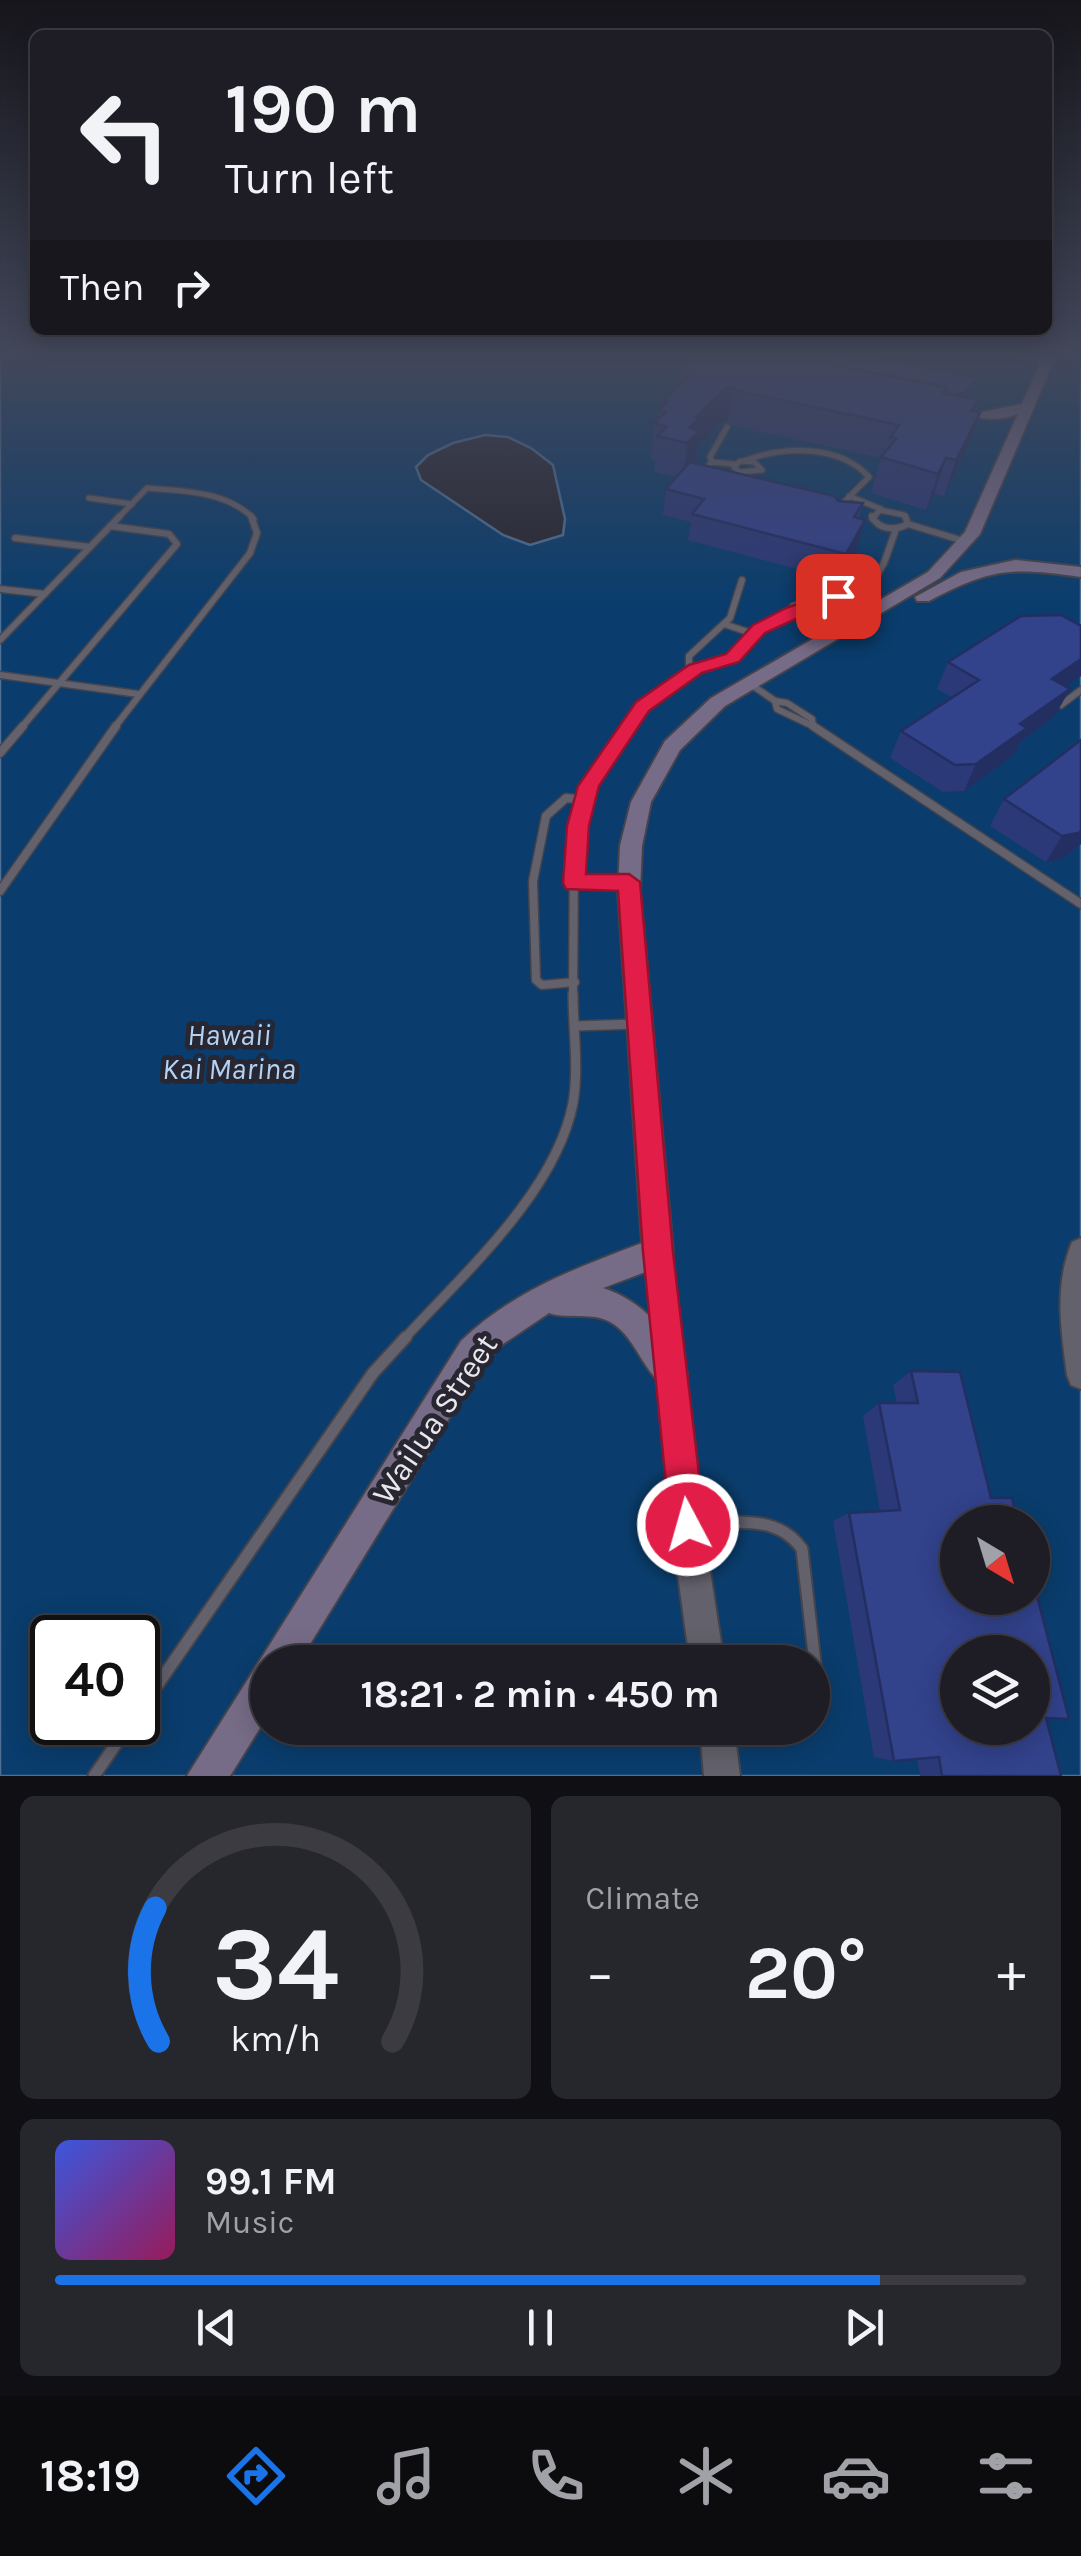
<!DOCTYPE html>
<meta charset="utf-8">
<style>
body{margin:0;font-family:Karla,sans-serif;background:#26262d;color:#f1f3f6;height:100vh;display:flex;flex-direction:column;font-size:38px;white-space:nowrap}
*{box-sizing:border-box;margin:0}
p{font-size:32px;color:#a1a2a7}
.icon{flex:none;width:55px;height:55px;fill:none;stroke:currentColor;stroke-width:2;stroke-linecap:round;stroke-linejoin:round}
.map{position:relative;height:1776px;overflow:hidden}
.details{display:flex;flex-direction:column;gap:20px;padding:20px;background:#101014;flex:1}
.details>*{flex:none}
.hud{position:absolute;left:30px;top:30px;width:1022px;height:305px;border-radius:15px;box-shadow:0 5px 25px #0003,0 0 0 2px #3c3b42;background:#1e1d25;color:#f1f3f6;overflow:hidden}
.needle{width:65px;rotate:142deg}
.fabs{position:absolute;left:940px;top:1505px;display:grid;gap:20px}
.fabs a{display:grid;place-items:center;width:110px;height:110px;border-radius:50%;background:#1e1d25;box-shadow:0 5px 25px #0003,0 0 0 2px #3c3b42;font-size:50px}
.speed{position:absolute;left:30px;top:1615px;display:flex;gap:20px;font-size:50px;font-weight:700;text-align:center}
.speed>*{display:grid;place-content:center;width:130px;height:130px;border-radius:50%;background:#1e1d25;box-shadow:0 5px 25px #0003,0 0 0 2px #3c3b42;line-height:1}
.speed .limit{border:5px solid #111;border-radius:15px;background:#fff;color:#111}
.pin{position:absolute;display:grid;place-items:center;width:85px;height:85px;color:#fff;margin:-42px;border-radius:20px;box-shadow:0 5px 15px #0006}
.me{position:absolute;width:110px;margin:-55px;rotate:354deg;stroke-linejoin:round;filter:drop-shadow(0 0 8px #0008)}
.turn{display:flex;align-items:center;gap:35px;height:210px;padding:0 30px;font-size:45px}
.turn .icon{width:130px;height:130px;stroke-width:2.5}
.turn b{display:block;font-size:70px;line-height:85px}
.then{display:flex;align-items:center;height:95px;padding:0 30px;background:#0003;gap:20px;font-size:38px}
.big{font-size:75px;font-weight:700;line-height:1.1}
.details .widget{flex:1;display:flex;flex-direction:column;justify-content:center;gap:15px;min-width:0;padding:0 35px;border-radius:15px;background:#26262d}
.details .dial{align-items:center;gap:0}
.dial svg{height:260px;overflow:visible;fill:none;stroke:#3c3b42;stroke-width:7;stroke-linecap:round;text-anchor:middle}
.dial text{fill:#f1f3f6;stroke:none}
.song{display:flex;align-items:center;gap:30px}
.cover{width:120px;height:120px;border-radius:15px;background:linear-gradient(135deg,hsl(230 70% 55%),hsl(330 70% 35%))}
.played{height:10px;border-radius:5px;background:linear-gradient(90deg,#1a73e8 85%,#3c3b42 85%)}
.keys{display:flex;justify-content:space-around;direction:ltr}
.heat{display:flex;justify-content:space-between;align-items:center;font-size:55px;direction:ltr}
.details .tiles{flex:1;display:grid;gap:20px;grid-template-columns:1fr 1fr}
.widget:last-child{grid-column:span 2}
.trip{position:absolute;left:250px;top:1645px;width:580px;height:100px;border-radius:50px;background:#1e1d25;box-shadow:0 5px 25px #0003,0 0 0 2px #3c3b42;font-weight:700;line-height:100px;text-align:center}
.dock{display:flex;height:160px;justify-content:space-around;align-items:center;background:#0c0c0f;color:#a1a2a7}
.dock .icon{width:70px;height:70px}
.dock .current{color:#1a73e8}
.dock b{font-size:45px;color:#f1f3f6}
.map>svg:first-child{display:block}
</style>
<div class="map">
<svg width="1081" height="1776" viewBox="0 0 1081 1776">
<rect width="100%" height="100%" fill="#282731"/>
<path fill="#0a3d6d" stroke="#4d7094" stroke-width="2.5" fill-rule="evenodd" d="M0,353H1081V1776H0ZM485,435L508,437L531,448L553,465L565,519L563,535L530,545L503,535L421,480L416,467L428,455L453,443ZM958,1522H1032V1598H958ZM52,1638H138V1722H52ZM958,1652H1032V1728H958ZM268,1662H812V1728H268Z"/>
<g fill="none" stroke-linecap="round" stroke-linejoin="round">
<g stroke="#45444c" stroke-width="8">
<g id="service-far4">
<path d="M1005,353L1046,361"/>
<path d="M740,461L754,462L762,470L739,472L734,467Z"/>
<path d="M744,461C783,446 839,444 869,477L839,507"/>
<path d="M712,462L710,457L727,427"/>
<path d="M703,472L712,462L734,464"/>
<path d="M849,496L881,509"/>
<path d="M89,498L132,504"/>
<path d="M117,519L147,488C184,491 227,491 254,519"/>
<path d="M872,519L880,510L904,515L906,519"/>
</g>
</g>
<g stroke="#45444c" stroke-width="9">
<g id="service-far3">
<path d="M872,516C878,530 895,531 908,524L905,516"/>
<path d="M908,524L967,542"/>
<path d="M15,538L90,547"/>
<path d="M0,589L45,594"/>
<path d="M792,612L822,604L828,598"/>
<path d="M724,624L754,634"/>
<path d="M0,640L120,516"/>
<path d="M695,669L689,665V656L730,618L742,580"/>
<path d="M0,675L138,694"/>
<path d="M749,683L775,701L777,709L817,728"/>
<path d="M775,701L787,703L812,719L813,726"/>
<path d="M1061,705L1081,690"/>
<path d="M21,728L177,544L169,534L110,526"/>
<path d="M114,728L250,553L257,533L251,516"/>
<path d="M627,728L642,706L695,669L733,658L759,629L792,612L793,606L854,590L875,578L884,563L896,529"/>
</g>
</g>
<g stroke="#45444c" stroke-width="11">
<g id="service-far2">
<path d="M813,726L1081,904"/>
<path d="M0,753L23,726"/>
<path d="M574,883L624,882"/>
<path d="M0,891L116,726"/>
<path d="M575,982L542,985L536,980L533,881L546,816L566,798L585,800"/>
<path d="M573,997L574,856L589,785L629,726"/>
</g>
</g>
<g stroke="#45444c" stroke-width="12">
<g id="service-far1">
<path d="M575,1026L635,1024"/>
<path d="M404,1339C463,1274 556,1192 573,1103C579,1069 573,1028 573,994"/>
</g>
</g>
<g stroke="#45444c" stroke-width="15">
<g id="service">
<path d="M694,1525C732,1523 777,1513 802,1549L818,1689L812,1707"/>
<path d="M138,1713L373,1373L406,1337"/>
<path d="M726,1732H786L796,1728"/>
<path d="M94,1776L131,1722"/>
</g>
</g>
<g stroke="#45444c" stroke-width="4">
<g id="tertiary">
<path d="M1081,1238V1389L1071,1385L1067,1375C1061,1330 1054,1285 1072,1242Z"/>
<path d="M658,1239L667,1243L671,1252L703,1525L724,1662H690L671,1525L645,1252L649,1243Z"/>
<path d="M700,1728H734L740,1776H704Z"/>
</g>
</g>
<g stroke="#45444c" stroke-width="4">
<g id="secondary">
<path d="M1045,353H1057L980,534L940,578L725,706L680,750L651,802L642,846L640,891L673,1252L669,1263L603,1288C643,1301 671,1334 687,1373L682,1384L671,1389C644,1378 638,1339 612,1323C593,1311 569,1320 549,1313L503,1344L483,1363L299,1662H268V1715L230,1776H187L461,1341C513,1291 576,1268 642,1243L618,891L620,846L631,802L665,741L711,698L928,572L965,532L1018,414C1005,419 984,422 972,414L1022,404Z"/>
<path d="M1015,560L1081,567V577C1012,567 991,568 929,601H917L915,597L961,572Z"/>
</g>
</g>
<use href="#service-far4" stroke="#62616c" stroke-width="5"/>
<use href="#service-far3" stroke="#62616c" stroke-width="6"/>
<use href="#service-far2" stroke="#62616c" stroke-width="8"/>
<use href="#service-far1" stroke="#62616c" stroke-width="9"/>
<use href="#service" stroke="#62616c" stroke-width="11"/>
<use href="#tertiary" fill="#62616c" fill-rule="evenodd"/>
<use href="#secondary" fill="#776c87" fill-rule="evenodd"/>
</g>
<g fill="#2b3978">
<path d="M696,353H847L976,378L966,397L978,400L975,411L980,413L968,447L944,496L934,494L926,510L871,493L881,458L733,426L728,421L720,423L698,446L696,463L838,501L863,503L859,518L858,546L838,580L688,540L691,522L663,515L666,489L677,477L654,472L655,460L651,459L654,423L658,419L659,410L662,408L663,401L681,384L682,367Z"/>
<path d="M1081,626V676L1065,687L1055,716L1021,741L1014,755L964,791L943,792L890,758L901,731L952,697L937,689L948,662Z"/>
<path d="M1081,740V844L1061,860L1046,862L990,826L1004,799Z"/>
<path d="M911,1371L1046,1718L1061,1776H920L917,1759L894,1761L874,1757L833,1521L849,1513L880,1511L863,1416L879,1403H897L893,1385Z"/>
</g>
<g fill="#232e61">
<path d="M733,387L728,421L720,423L698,446L695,466L683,479L689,428L696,417L725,388Z"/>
<path d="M980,413L968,447L944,496L956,460Z"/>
<path d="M946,458L934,494L926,510L938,474Z"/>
<path d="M865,520L858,546L838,580L846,554Z"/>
<path d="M1081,659V676L1038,706L1052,679Z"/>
<path d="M1070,689L1055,716L1021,741L1014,755L964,791L976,764L1020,724Z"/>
<path d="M1081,831V844L1061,860L1046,862L1062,836Z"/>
</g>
<g fill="#32428b" stroke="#232e61" stroke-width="2.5" fill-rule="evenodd">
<path d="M697,353H771L947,387L943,393L978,400L971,411L980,413L956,460L946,458L938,474L881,457L896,439L891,437L899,425L738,391L733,387L725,388L696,417L700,418L689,428L700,431L687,443L657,436L667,427L654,423L666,412L659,410L668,402L663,401L696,370L682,367Z"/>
<path d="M771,353H847L976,378L967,392L955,395L945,393L947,387Z"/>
<path d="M690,462L834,496L838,501L863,503L854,517L865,520L846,554L692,514L704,499L666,489Z"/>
<path d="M1061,615L1081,626V659L1052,679L1070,689L1020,724L1027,728L976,764L955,765L901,731L979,680L948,662L1021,616Z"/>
<path d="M1081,740V831L1078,833L1062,836L1004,799Z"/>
<path d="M911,1371L960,1372L991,1498H1012L1018,1522H958V1598H1032V1577L1069,1719L1046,1718L1061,1776H942L939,1757L894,1761L849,1513L900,1510L879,1403H918ZM958,1652H1032V1728H958Z"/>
</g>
<linearGradient id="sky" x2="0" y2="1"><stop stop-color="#16151b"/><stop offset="0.59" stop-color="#42475a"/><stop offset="1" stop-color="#42475a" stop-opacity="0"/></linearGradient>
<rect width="1081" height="602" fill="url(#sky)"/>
<path fill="#e11d48" stroke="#92132f" stroke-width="2.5" d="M832,592L846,596L765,633L739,662L702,673L649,711L599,786L589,826L586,874H629L640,882L673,1252L705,1525L700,1538L688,1543L675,1538L670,1525L643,1252L618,891L566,889L563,883L567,826L578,786L636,702L689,665L726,654L753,625L786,608Z"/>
<g text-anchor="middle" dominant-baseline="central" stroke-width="10" stroke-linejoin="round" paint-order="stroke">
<g font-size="30" font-style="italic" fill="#b2d2f6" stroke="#282731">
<text x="229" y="1035">Hawaii<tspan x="229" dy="34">Kai Marina</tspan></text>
</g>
<g font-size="32" fill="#e8e7ee" stroke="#282731">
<text transform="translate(435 1419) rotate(-56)">Wailua Street</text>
</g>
</g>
</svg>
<div class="fabs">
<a><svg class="needle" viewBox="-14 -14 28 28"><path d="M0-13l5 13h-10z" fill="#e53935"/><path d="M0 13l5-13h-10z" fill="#a1a2a7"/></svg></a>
<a><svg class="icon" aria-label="layers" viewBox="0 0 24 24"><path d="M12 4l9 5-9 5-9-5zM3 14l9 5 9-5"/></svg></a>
</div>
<div class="speed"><div class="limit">40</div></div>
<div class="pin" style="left:838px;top:596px;background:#d93025"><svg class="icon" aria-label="arrive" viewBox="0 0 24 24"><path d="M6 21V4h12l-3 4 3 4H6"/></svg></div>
<svg class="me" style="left:688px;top:1525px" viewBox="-20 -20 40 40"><circle r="17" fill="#e11d48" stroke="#fff" stroke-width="3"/><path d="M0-11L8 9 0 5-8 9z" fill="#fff"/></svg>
<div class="trip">18:21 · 2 min · 450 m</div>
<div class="hud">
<div class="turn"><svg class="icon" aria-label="left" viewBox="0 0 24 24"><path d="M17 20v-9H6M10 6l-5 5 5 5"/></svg><div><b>190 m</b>Turn left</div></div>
<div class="then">Then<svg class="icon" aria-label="right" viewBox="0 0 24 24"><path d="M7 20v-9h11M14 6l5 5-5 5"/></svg></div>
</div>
</div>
<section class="details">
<div class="tiles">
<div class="widget dial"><svg viewBox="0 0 100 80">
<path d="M14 69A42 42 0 1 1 86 69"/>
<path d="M14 69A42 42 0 0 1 13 28" stroke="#1a73e8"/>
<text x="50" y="56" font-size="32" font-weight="700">34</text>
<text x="50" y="72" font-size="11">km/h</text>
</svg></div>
<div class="widget"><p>Climate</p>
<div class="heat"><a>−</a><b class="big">20°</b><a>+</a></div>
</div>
<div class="widget">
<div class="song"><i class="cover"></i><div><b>99.1 FM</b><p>Music</p></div></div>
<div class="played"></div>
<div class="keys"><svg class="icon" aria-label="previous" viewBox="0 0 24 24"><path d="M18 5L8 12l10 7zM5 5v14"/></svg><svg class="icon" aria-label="pause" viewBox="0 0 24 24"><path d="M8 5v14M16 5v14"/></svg><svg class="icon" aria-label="next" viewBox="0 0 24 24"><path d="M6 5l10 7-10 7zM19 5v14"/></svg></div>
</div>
</div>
</section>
<nav class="dock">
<b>18:19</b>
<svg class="icon current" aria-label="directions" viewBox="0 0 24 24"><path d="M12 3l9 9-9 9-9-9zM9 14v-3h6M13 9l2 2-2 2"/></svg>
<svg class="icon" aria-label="music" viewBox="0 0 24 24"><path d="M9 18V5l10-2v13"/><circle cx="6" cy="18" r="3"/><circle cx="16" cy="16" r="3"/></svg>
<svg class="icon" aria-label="phone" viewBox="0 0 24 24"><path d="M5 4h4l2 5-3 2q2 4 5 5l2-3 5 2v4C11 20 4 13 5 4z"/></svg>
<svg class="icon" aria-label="climate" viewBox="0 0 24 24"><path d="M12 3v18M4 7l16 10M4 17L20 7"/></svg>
<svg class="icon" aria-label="car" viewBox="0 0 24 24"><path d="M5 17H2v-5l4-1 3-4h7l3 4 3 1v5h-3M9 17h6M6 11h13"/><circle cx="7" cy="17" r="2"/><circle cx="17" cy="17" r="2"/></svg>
<svg class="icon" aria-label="filters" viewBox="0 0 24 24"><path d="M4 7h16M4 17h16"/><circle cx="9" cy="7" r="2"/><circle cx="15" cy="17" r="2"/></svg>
</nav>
